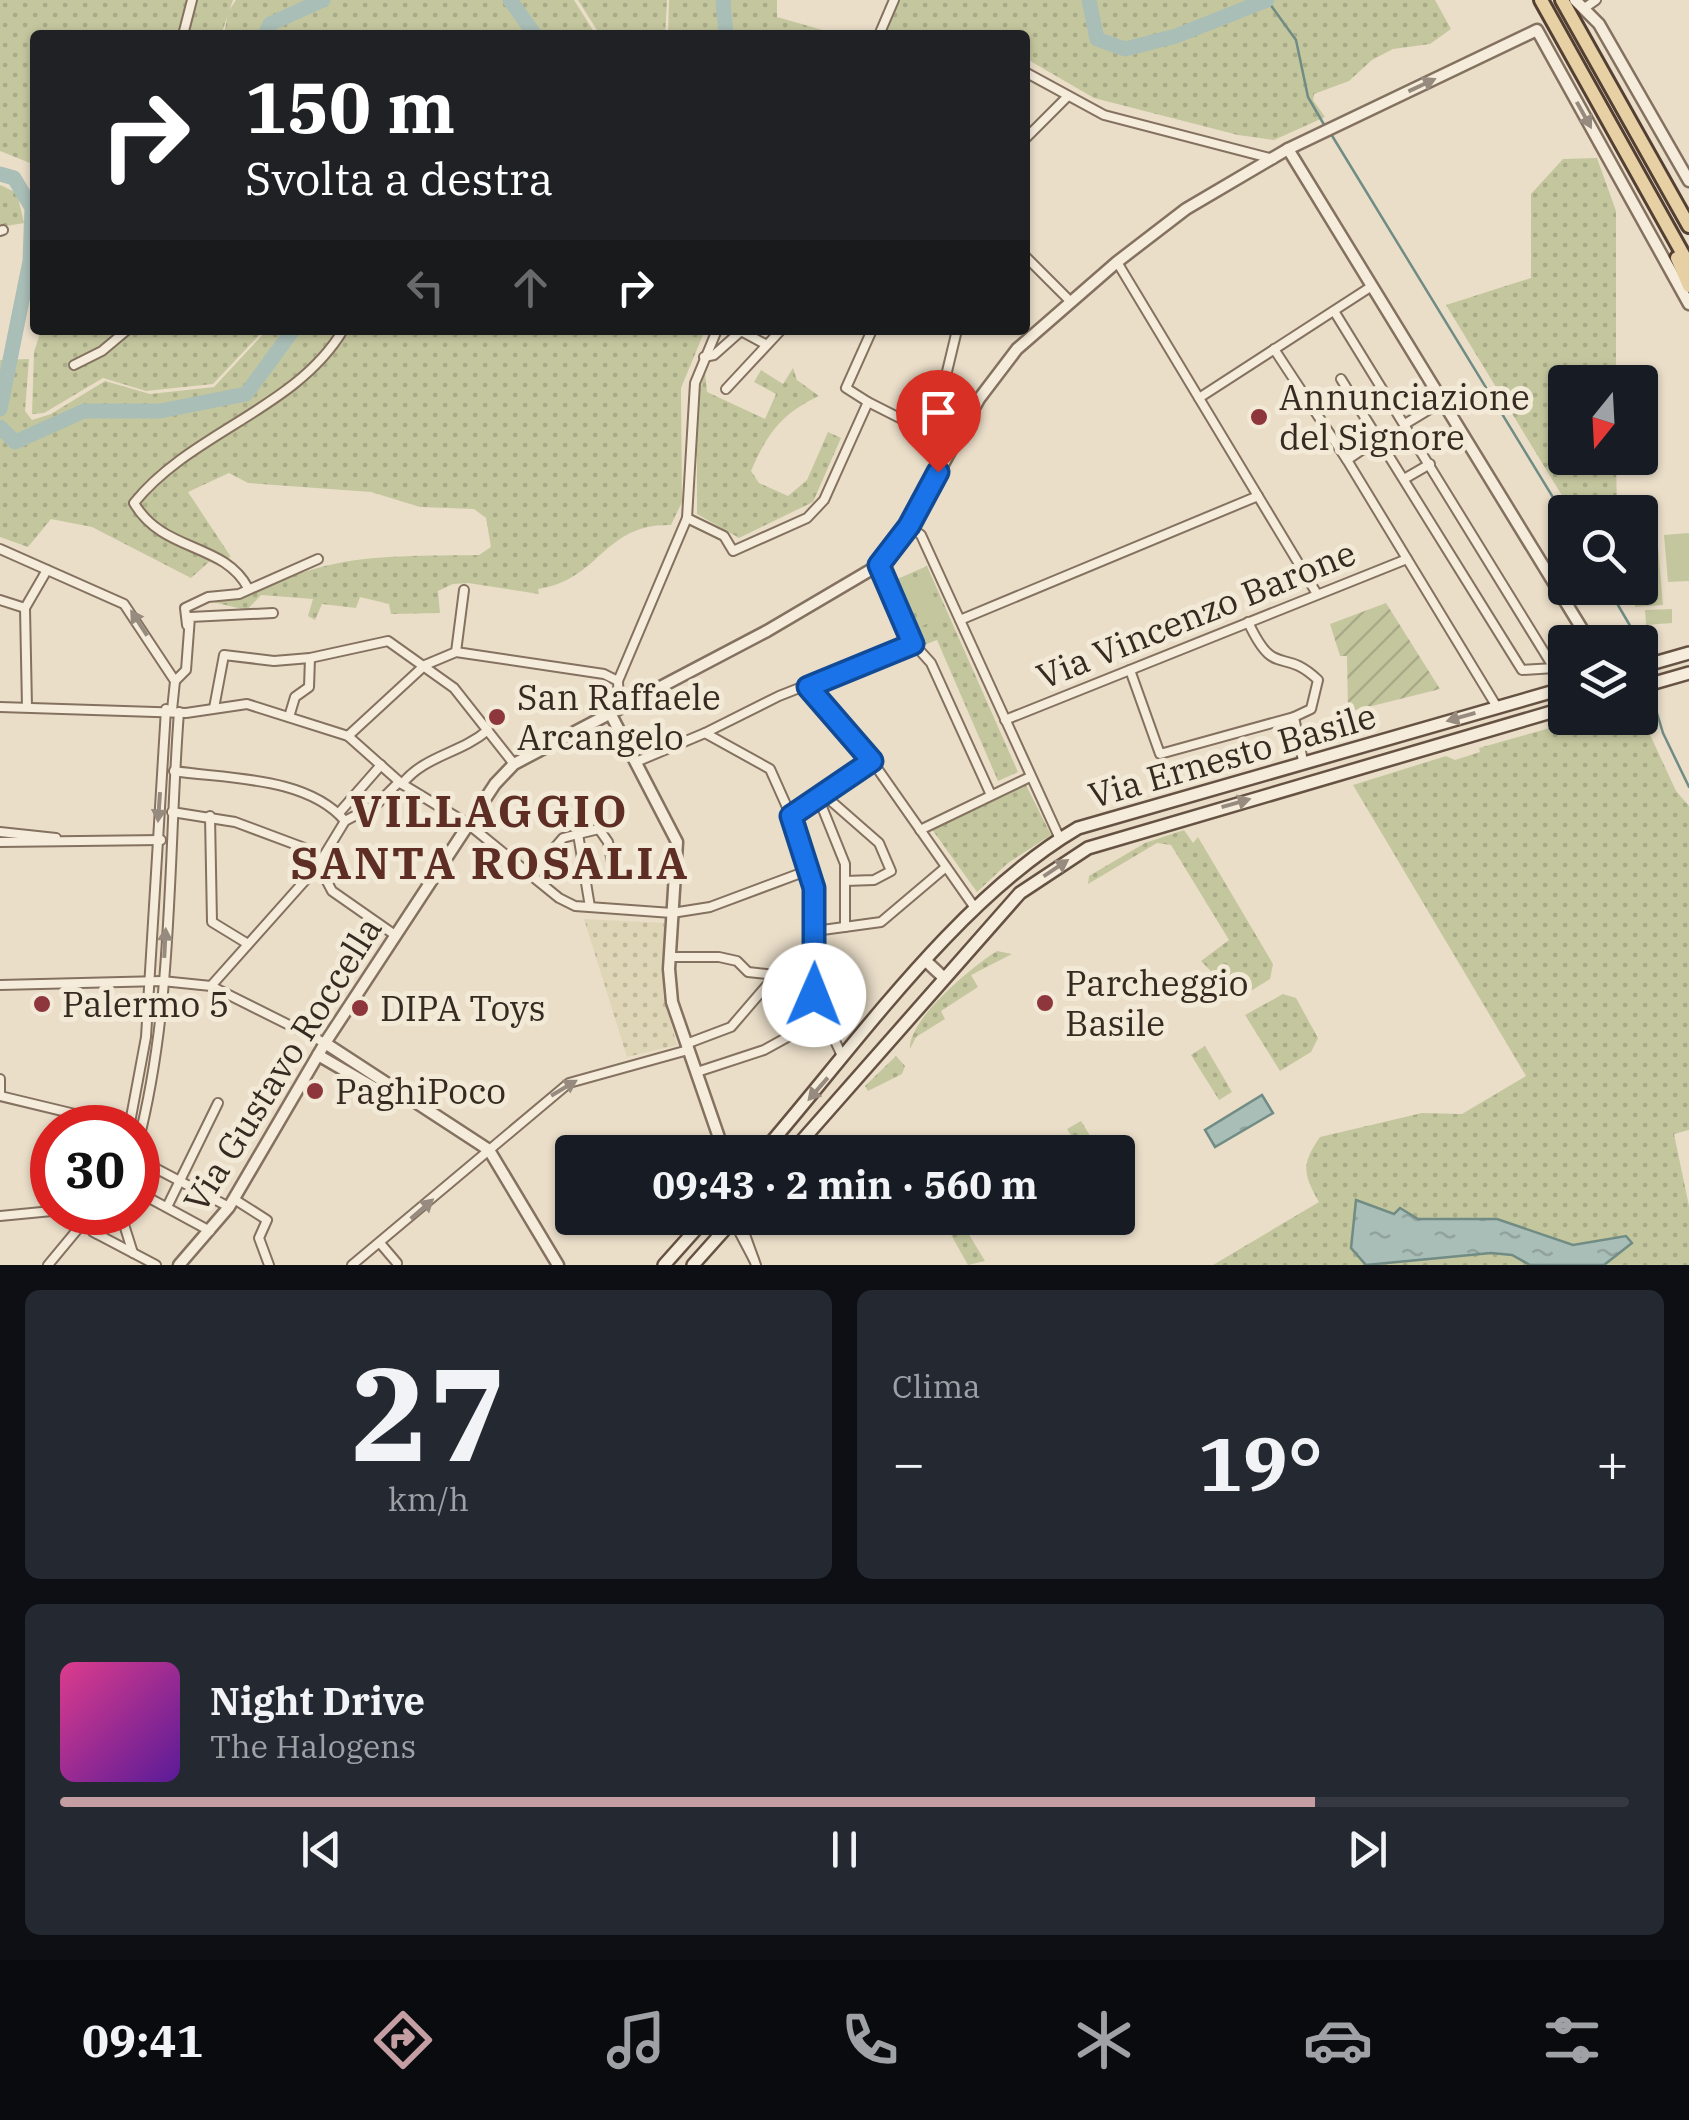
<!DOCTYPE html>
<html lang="it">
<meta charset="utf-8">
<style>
body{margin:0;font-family:"IBM Plex Serif",serif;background:#242831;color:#f1f3f6;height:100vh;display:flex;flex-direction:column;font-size:38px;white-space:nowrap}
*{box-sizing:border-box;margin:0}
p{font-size:32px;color:#9ea1a6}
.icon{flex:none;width:55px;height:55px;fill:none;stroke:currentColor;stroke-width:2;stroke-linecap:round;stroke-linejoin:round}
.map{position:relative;height:1265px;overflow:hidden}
.side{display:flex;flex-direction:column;gap:25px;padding:25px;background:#0d0f14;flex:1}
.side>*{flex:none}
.guide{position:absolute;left:30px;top:30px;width:1000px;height:305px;border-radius:10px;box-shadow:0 2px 8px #0004;background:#202124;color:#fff;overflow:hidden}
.needle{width:65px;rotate:198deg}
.buttons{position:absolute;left:1548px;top:365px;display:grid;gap:20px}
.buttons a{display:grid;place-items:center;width:110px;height:110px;border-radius:10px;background:#171b24;box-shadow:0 2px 8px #0004;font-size:50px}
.speed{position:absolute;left:30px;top:1105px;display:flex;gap:20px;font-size:50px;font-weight:700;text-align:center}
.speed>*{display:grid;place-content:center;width:130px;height:130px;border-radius:50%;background:#171b24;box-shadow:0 2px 8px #0004;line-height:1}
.speed .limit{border:15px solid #d22;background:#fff;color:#111}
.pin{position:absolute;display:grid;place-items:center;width:85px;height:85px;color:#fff;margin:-102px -42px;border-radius:50% 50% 50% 0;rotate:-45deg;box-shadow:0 0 10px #0007}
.pin .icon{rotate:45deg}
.me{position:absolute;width:110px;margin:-55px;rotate:1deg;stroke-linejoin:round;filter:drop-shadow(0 0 8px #0008)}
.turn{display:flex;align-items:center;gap:35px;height:210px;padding:0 50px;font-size:45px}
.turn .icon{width:130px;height:130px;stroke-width:2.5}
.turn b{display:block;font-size:70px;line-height:85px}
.lanes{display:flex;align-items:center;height:95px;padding:0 50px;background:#0003;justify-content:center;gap:50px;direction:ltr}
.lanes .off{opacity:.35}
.big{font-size:75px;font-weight:700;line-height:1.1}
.side .card{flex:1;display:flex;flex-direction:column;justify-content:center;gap:15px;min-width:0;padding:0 35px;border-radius:15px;background:#242831}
.side .dial{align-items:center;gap:0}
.dial b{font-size:130px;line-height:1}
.song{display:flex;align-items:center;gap:30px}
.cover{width:120px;height:120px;border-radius:15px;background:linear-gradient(135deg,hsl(330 70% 55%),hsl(270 70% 35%))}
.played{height:10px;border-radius:5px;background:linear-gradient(90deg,#c49ea2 80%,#363941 80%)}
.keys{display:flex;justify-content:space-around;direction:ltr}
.heat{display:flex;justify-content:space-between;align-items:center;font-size:55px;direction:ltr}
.side .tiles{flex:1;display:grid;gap:25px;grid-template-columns:1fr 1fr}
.card:last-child{grid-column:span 2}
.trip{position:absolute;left:555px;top:1135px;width:580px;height:100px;border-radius:10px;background:#171b24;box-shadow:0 2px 8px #0004;font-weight:700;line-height:100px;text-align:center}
.tabs{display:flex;height:160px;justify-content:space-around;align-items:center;background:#090b0e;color:#9ea1a6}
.tabs .icon{width:70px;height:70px}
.tabs .selected{color:#c49ea2}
.tabs b{font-size:45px;color:#f1f3f6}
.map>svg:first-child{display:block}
</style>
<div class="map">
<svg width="1689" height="1265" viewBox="0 0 1689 1265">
<defs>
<pattern id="farmland-dots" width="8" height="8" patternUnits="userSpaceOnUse" patternTransform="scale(2.5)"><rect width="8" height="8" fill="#dfd6b7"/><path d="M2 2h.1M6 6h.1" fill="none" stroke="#c0b89d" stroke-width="1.8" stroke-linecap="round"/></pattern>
<pattern id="grass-dots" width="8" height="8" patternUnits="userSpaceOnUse" patternTransform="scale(2.5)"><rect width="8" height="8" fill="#c4c79e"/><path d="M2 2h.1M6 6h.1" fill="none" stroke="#a9ab88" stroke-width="1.8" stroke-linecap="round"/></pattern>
<pattern id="garden-furrows" width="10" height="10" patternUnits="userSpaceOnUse" patternTransform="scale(2.5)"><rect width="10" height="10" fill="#c4c79e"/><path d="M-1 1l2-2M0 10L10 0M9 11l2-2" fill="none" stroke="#a9ab88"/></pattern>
<pattern id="water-ripples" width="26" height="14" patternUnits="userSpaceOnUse" patternTransform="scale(2.5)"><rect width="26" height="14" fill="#a9beb7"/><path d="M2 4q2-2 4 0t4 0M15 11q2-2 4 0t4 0" fill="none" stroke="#92a39d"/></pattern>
</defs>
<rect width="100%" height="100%" fill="#eadec9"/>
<path fill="url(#farmland-dots)" d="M584,919L664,923L663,996L677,1045L627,1057Z"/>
<g fill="url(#grass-dots)">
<path d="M0,0H233L221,35H35V165L0,151Z"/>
<path d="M236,0H574L596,35H224L228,12Z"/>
<path d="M578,0H667L665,35H600Z"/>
<path d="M669,0H777V17L840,35H668Z"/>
<path d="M898,0H1435L1451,29L1430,44L1393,49L1372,60L1349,81L1314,94L1313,100L1325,117L1274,140L1238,135L1094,98L1025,58V35H883Z"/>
<path d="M1597,158L1616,211V382H1565V458H1616L1617,512H1572L1446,305L1531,278V194L1563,159Z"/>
<path d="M0,185L17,193L24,223L0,227Z"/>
<path d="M41,330H264L213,384L146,391L103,378L44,413L32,414L34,352Z"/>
<path d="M267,330H705L681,388L682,502L671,525C602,524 602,579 538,589L539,594L468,583L453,584L438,591L440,613L391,614L389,604L360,597L356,608L322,604L315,620L308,616L313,599L261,595L247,610L208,601C250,597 284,576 325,566C374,554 428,556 479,555L491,547L486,518L474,509L420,507L371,492L248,483L229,473L188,492L231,557L209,562L191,578L92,527L51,519L28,547L0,537V360L29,359L25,411L32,420L51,414L105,381L150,394L214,387Z"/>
<path d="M793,368L797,380L819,396C782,413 767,434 751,471L759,483L788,496L807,480L828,432L841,438L813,502L739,538L697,514V400L705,372L707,392L765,419L776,394L754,382L761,370L783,384Z"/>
<path d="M927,566L1018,772L998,781L937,640L924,645L895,580Z"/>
<path d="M1640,713L1676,791L1689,806V1130L1674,1134L1689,1206V1265H1213L1319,1202C1303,1174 1301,1164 1320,1137L1422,1113L1462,1114L1526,1076L1353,785L1446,756L1455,760L1480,752L1479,748L1585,718H1640Z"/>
<path d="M1026,785L1051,835L1008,863L977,892L931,828Z"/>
<path d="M1184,830L1193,843L1198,837L1273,964L1270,979L1238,999L1201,961L1229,940L1171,845L1157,843L1088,884L1089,876L1145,843Z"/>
<path d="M997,951L1012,954L971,975L978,987L941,1011L945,1019L916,1037L910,1049C908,1019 973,966 997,951Z"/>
<path d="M1283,994L1296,998L1318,1038L1311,1052L1280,1071L1245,1015Z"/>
<path d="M1205,1046L1232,1092L1219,1100L1191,1055Z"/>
<path d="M896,1056L905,1066L902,1074L868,1091L865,1086Z"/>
<path d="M1081,1121L1100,1152H1081L1067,1129Z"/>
<path d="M959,1218L985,1261L968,1265L945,1224Z"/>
</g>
<path fill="url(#garden-furrows)" d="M1386,603L1440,689L1348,712L1347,656H1340L1330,624Z"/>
<g fill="#c4c79e">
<path d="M1689,533V581L1668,582L1664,535Z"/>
<path d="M1657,534L1663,605L1635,607L1634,588H1640V535Z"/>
<path d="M924,574L943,616L922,626L902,584Z"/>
<path d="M1672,609V623L1646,625L1645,610Z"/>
</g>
<g fill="url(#water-ripples)" stroke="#708c84" stroke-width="2.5">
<path d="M1262,1095L1273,1113L1215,1147L1205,1130Z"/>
<path d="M1356,1200L1394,1214L1400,1208L1418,1219H1497L1573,1245L1626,1236L1632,1243L1604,1265H1530L1512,1255L1491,1253L1366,1265L1351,1248Z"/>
</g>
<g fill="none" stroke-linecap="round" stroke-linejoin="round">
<g stroke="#708c84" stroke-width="2.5">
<path d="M1267,0L1296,40L1308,97L1326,128"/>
<path d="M1331,134L1565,517"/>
<path d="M1608,588L1639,641"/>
<path d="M1640,643L1643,660"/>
<path d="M1649,687L1663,733L1689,787"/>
</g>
<g stroke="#a9beb7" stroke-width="15">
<path d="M510,0L535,35"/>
<path d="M723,0L726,35"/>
<path d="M1089,0L1097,39L1125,49L1176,36L1267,0"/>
<path d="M265,35L270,24L323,0"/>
<path d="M0,174L14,178L32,208L30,261L0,409"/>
<path d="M0,427L15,442L84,411H160L246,394L293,330"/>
</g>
<g stroke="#84715f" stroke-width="12">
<g id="minor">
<path d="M1586,7L1596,0"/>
<path d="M183,35L192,0"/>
<path d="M879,35L894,0"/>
<path d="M1025,72L1104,115L1273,159"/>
<path d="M1025,139L1068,96"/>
<path d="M0,231L3,230"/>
<path d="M1025,256L1071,302"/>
<path d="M1117,262L1317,594"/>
<path d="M1334,311L1565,686"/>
<path d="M1274,349L1347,460L1497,707"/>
<path d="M704,357L714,355L741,331L765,344"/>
<path d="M74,365L102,351L127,330"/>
<path d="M1341,379L1522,670L1555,668"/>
<path d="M726,389L781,330"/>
<path d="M1199,398L1372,286"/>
<path d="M868,402L953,445"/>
<path d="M1405,424L1443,401"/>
<path d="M921,428L944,384L957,330"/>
<path d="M1347,460L1378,439"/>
<path d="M1404,479L1430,464"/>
<path d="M687,518L724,536L733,551L807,518L824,500L868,402L846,388L872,330"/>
<path d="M909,526L921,535L1060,839"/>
<path d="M0,549L124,604L175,681L172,710"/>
<path d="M879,565L913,643L931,663L991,795"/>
<path d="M248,588C224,542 163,553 134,503C191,432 296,409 343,330"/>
<path d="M0,600L25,608"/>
<path d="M960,620L1258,496"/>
<path d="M1248,622C1276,681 1281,645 1318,680L1311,709L1294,717L1303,761"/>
<path d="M187,625L185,608L208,597L239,594L318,559"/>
<path d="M456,652L464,590"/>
<path d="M1130,670L1160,754L1294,717"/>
<path d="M175,681L186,670L190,617L273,613"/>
<path d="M618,681L687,518L695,383L717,330"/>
<path d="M807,687L872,761L975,908"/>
<path d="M0,707L186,713L247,704L348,736L402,784L468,824L559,898L575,906L672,913L710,907L809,870"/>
<path d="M27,707L25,608L47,570"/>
<path d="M214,708L224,655L274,661L310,658L388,641L454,688L514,764"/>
<path d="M289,717L295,697L309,687L310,658"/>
<path d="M1005,720L1407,559"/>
<path d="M705,733L779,696L913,643"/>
<path d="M348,736L425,665L456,652L604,674L618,681L619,705"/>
<path d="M636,762L705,733L770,769L791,816L814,888V995L842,1056"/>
<path d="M174,771C226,779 307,776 345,821"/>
<path d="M402,784C425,755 460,754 488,730"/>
<path d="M823,794L879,843L891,871L874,880L845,881"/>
<path d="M172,812L235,822L302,847L312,853L332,891L395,935"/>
<path d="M339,813L381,765"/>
<path d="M210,816L212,922L248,944"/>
<path d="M791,816L818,797"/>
<path d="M920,830L1030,777"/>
<path d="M0,832L56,838"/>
<path d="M578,834L599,829L608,842L612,862"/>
<path d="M0,842L161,840"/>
<path d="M532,874L563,838L578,834L590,907"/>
<path d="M845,927V864L818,797L872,761"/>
<path d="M815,931L881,922L946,867"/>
<path d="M671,957H719L737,961L748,972L814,979"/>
<path d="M0,985L162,981L211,986L325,1043"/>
<path d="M211,986L317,867L345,821L377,804L399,782"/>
<path d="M686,1044L731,1027L774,977"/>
<path d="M697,1072L764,1050L824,1017"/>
<path d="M0,1079V1095"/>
<path d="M0,1096L133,1128"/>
<path d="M129,1128L146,1037L166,709"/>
<path d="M138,1143C174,1004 168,854 179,712"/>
<path d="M138,1159L229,1207"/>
<path d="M138,1192L210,1231"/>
<path d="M234,1199L267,1220L259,1238L269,1265"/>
<path d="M167,1207L218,1103"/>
<path d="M120,1212L133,1253"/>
<path d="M0,1216L52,1211"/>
<path d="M739,1218L756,1265"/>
<path d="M733,1220L754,1260"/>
<path d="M93,1232L97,1234L108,1212"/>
<path d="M97,1234L156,1265"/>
<path d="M380,1243L397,1263"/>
<path d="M48,1265L92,1212"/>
<path d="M352,1265L569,1083L688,1050"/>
</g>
</g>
<g stroke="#84715f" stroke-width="15">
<g id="tertiary">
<path d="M1575,0L1599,24L1689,181"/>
<path d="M1288,149L1590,642"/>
<path d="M609,711L677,842L669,969L672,1002L724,1152"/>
<path d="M927,962L943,977"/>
<path d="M325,1043L489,1150L558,1265"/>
<path d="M318,1055L385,1094L402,1093"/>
<path d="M179,1265L229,1207L325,1043L495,784L514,764L767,631L879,565L909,526L979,399L1017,349L1117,262L1186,209L1288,149L1537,30L1689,304"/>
</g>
</g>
<g stroke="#665242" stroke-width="16">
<g id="secondary">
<path d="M1640,667L1689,653"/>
<path d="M1640,687L1689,673"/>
<path d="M763,1152C855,1046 957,899 1078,828L1565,688"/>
<path d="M792,1152L1020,893L1088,848L1565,708"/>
<path d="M664,1265L706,1218"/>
<path d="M693,1265L735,1218"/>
</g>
</g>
<g stroke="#534033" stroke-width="18">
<g id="primary">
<path d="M1541,0L1689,265"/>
<path d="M1562,0L1689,226"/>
<path d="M1677,258L1689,286"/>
</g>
</g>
<use href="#minor" stroke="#f5ecdb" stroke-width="8"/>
<use href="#tertiary" stroke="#f5ecdb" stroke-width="10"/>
<use href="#secondary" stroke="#f5ecdb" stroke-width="11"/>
<use href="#primary" stroke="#e8d0a5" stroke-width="12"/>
</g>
<defs><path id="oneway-solid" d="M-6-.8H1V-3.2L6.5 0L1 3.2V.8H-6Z" transform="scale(2.5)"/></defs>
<g fill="#968b7e">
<use href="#oneway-solid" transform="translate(1422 85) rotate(-25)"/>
<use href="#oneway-solid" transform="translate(1584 115) rotate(61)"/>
<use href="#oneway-solid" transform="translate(139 623) rotate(-123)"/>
<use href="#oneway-solid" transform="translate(1461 717) rotate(164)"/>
<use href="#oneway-solid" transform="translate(1236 803) rotate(-16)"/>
<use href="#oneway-solid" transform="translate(159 807) rotate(94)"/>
<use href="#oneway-solid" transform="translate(1056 868) rotate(-34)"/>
<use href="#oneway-solid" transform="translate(165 943) rotate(-87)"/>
<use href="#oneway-solid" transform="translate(564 1088) rotate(-31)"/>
<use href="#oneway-solid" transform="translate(818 1089) rotate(131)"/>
<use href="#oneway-solid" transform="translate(422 1209) rotate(-41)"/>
</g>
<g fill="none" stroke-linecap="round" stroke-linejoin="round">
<g stroke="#114b97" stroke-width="25">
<path id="route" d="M814,995V888L791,816L872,761L808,687L913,644L879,565L909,526L938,472"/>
</g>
<use href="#route" stroke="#1a73e8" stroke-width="18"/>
</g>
<g fill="#8d363b" stroke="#f2e9d7" stroke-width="4">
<circle cx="1259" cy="417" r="10"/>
<circle cx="497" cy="717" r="10"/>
<circle cx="1045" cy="1003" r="10"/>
<circle cx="42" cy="1004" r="10"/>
<circle cx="360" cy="1008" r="10"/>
<circle cx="315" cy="1091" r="10"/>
</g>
<g text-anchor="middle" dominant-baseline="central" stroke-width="10" stroke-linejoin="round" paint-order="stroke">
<g font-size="35" fill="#362a21" stroke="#f2e9d7" text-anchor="start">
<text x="1279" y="397">Annunciazione<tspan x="1279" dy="40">del Signore</tspan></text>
<text x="517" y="697">San Raffaele<tspan x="517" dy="40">Arcangelo</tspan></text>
<text x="1065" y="983">Parcheggio<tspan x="1065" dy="40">Basile</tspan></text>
<text x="62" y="1004">Palermo 5</text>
<text x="380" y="1008">DIPA Toys</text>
<text x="335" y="1091">PaghiPoco</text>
</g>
<g font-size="35" fill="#362a21" stroke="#f2e9d7">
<text transform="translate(1196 614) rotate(-22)">Via Vincenzo Barone</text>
<text transform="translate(1232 755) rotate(-16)">Via Ernesto Basile</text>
<text transform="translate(282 1064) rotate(-58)">Via Gustavo Roccella</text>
</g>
<g font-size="45" font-weight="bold" letter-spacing="2.5" fill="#5e2e25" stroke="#f2e9d7">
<text x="490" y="810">VILLAGGIO<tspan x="490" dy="52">SANTA ROSALIA</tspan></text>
</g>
</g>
</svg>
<div class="buttons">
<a><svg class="needle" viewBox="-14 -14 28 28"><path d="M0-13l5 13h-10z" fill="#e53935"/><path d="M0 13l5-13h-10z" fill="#9ea1a6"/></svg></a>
<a><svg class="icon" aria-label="search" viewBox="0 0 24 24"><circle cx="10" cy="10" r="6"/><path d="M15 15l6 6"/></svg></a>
<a><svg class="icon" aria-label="layers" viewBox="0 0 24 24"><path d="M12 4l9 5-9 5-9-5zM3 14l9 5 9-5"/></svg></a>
</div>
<div class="speed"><div class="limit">30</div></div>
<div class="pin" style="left:938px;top:472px;background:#d93025"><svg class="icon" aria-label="arrive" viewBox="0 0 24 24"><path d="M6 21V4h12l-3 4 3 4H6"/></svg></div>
<svg class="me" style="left:814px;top:995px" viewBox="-20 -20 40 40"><circle r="19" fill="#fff"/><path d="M0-13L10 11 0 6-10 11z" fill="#1a73e8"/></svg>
<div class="trip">09:43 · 2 min · 560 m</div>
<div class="guide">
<div class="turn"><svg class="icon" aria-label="right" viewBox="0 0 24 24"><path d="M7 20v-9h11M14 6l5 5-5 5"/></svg><div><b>150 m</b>Svolta a destra</div></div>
<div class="lanes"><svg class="icon off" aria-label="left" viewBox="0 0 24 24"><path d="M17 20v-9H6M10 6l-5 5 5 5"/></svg><svg class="icon off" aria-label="ahead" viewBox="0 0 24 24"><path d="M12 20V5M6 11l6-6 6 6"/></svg><svg class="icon" aria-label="right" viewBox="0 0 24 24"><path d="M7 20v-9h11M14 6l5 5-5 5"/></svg></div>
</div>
</div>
<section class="side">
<div class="tiles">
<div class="card dial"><b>27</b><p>km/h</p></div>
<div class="card"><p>Clima</p>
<div class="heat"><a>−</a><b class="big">19°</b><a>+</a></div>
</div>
<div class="card">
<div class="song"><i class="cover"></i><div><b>Night Drive</b><p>The Halogens</p></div></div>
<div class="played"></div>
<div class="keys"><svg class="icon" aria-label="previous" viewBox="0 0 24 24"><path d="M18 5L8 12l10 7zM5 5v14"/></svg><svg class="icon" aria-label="pause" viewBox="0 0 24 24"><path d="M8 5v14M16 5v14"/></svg><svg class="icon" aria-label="next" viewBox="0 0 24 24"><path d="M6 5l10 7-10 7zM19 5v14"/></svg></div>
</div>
</div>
</section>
<nav class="tabs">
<b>09:41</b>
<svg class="icon selected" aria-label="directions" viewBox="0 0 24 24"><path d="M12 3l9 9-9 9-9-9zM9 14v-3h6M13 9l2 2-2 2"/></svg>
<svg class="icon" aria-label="music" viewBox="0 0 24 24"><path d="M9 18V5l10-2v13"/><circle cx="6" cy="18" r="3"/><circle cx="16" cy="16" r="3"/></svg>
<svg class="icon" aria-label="phone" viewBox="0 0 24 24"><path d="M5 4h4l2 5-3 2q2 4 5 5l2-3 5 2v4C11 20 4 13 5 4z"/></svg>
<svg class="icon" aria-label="climate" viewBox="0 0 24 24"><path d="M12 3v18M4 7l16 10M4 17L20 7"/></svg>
<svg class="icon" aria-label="car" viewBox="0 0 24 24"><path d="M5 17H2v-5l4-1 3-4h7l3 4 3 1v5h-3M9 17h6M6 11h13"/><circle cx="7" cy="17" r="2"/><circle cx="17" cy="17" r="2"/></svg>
<svg class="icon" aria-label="filters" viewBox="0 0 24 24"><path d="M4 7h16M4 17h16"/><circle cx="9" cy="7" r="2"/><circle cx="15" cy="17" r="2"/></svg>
</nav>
